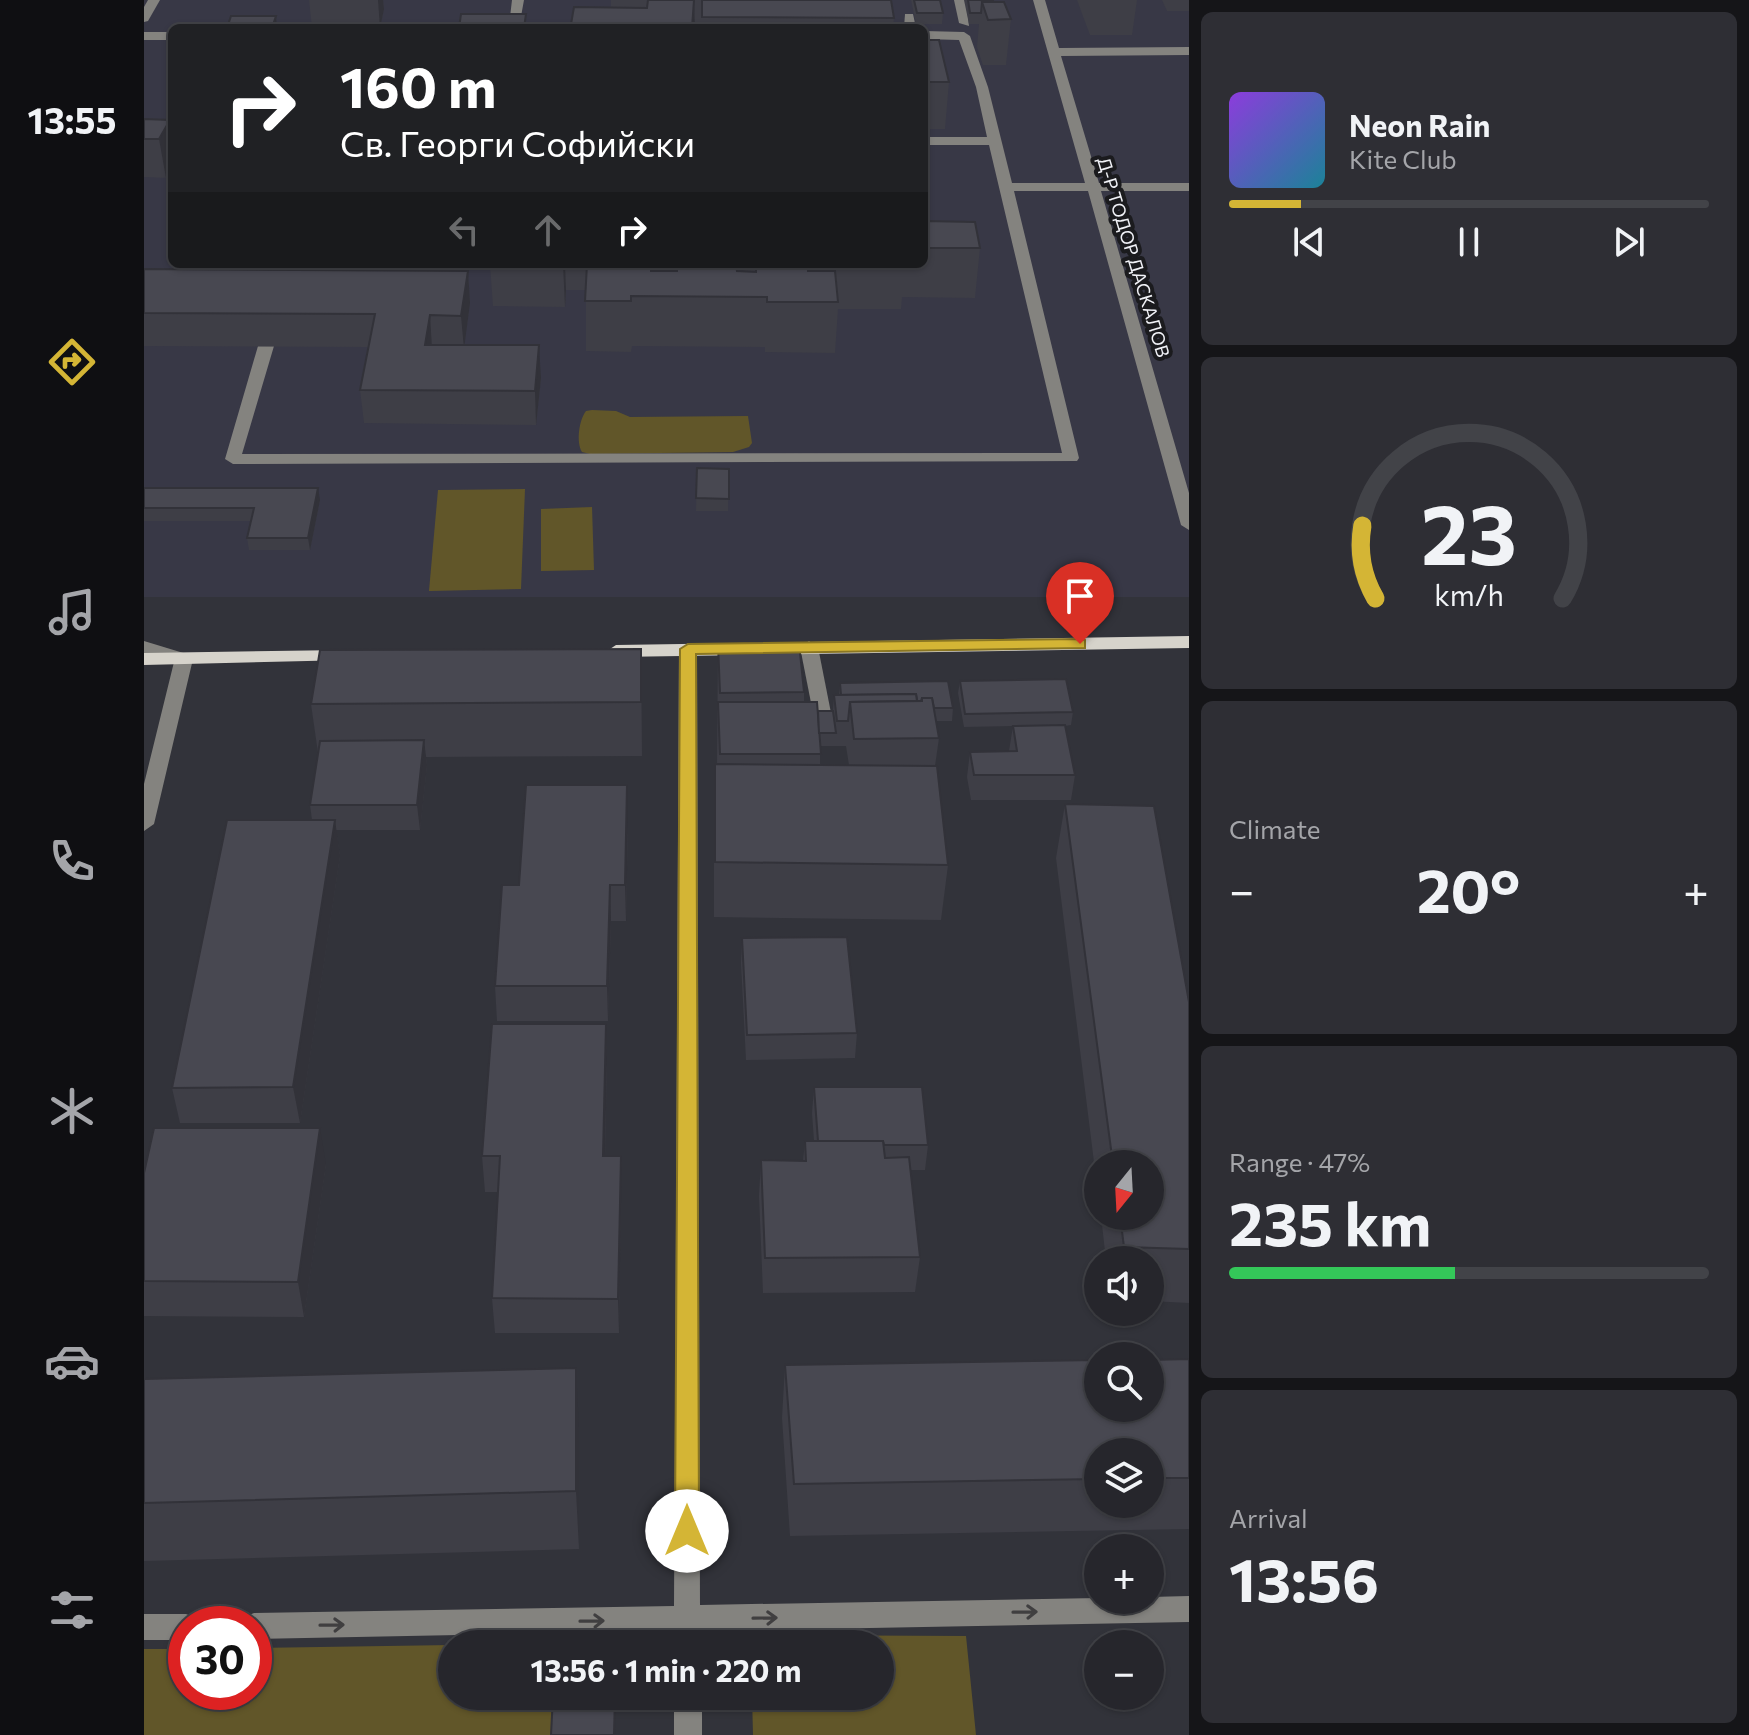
<!DOCTYPE html>
<meta charset="utf-8">
<style>
body{margin:0;font-family:Commissioner,sans-serif;background:#2e2e34;color:#f1f3f6;height:100vh;display:flex;flex-direction:column;font-size:30px;white-space:nowrap}
*{box-sizing:border-box;margin:0}
p{font-size:26px;color:#a4a5a9}
.icon{flex:none;width:44px;height:44px;fill:none;stroke:currentColor;stroke-width:2;stroke-linecap:round;stroke-linejoin:round}
.map{position:relative;flex:1;overflow:hidden}
.details{display:flex;flex-direction:column;gap:12px;padding:12px;background:#151518;width:560px}
.details>*{flex:none}
.guide{position:absolute;left:24px;top:24px;width:760px;height:244px;border-radius:12px;box-shadow:0 2px 6px #0004,0 0 0 2px #424348;background:#202124;color:#fff;overflow:hidden}
.needle{width:52px;rotate:198deg}
.buttons{position:absolute;left:940px;top:1150px;display:grid;gap:16px}
.buttons a{display:grid;place-items:center;width:80px;height:80px;border-radius:50%;background:#26262c;box-shadow:0 2px 6px #0004,0 0 0 2px #424348;font-size:40px}
.speed{position:absolute;left:24px;top:1606px;display:flex;gap:16px;font-size:40px;font-weight:700;text-align:center}
.speed>*{display:grid;place-content:center;width:104px;height:104px;border-radius:50%;background:#26262c;box-shadow:0 2px 6px #0004,0 0 0 2px #424348;line-height:1}
.speed .limit{border:12px solid #d22;background:#fff;color:#111}
.pin{position:absolute;display:grid;place-items:center;width:68px;height:68px;color:#fff;margin:-82px -34px;border-radius:50% 50% 50% 0;rotate:-45deg;box-shadow:0 0 8px #0007}
.pin .icon{rotate:45deg}
.me{position:absolute;width:88px;margin:-44px;rotate:0deg;stroke-linejoin:round;filter:drop-shadow(0 0 6px #0008)}
.turn{display:flex;align-items:center;gap:28px;height:168px;padding:0 40px;font-size:36px}
.turn .icon{width:104px;height:104px;stroke-width:2.5}
.turn b{display:block;font-size:56px;line-height:68px}
.lanes{display:flex;align-items:center;height:76px;padding:0 40px;background:#0003;justify-content:center;gap:40px;direction:ltr}
.lanes .off{opacity:.35}
.big{font-size:60px;font-weight:700;line-height:1.1}
.details .widget{flex:1;display:flex;flex-direction:column;justify-content:center;gap:12px;min-width:0;padding:0 28px;border-radius:12px;background:#2e2e34}
.details .dial{align-items:center;gap:0}
.dial svg{height:208px;overflow:visible;fill:none;stroke:#424348;stroke-width:7;stroke-linecap:round;text-anchor:middle}
.dial text{fill:#f1f3f6;stroke:none}
.song{display:flex;align-items:center;gap:24px}
.cover{width:96px;height:96px;border-radius:12px;background:linear-gradient(135deg,hsl(270 70% 55%),hsl(190 70% 35%))}
.played{height:8px;border-radius:4px;background:linear-gradient(90deg,#d4b535 15%,#424348 15%)}
.keys{display:flex;justify-content:space-around;direction:ltr}
.heat{display:flex;justify-content:space-between;align-items:center;font-size:44px;direction:ltr}
.charge{height:12px;border-radius:6px;background:linear-gradient(90deg,#34c759 47%,#424348 0)}
.trip{position:absolute;left:294px;top:1630px;width:456px;height:80px;border-radius:40px;background:#26262c;box-shadow:0 2px 6px #0004,0 0 0 2px #424348;font-weight:700;line-height:80px;text-align:center}
main{display:flex;flex:1;min-height:0}
.dock{display:flex;flex-direction:column;width:144px;justify-content:space-around;align-items:center;background:#0f0f12;color:#a4a5a9}
.dock .icon{width:56px;height:56px}
.dock .on{color:#d4b535}
.dock b{font-size:36px;color:#f1f3f6}
.map>svg:first-child{display:block}
</style>
<main>
<nav class="dock">
<b>13:55</b>
<svg class="icon on" aria-label="directions" viewBox="0 0 24 24"><path d="M12 3l9 9-9 9-9-9zM9 14v-3h6M13 9l2 2-2 2"/></svg>
<svg class="icon" aria-label="music" viewBox="0 0 24 24"><path d="M9 18V5l10-2v13"/><circle cx="6" cy="18" r="3"/><circle cx="16" cy="16" r="3"/></svg>
<svg class="icon" aria-label="phone" viewBox="0 0 24 24"><path d="M5 4h4l2 5-3 2q2 4 5 5l2-3 5 2v4C11 20 4 13 5 4z"/></svg>
<svg class="icon" aria-label="climate" viewBox="0 0 24 24"><path d="M12 3v18M4 7l16 10M4 17L20 7"/></svg>
<svg class="icon" aria-label="car" viewBox="0 0 24 24"><path d="M5 17H2v-5l4-1 3-4h7l3 4 3 1v5h-3M9 17h6M6 11h13"/><circle cx="7" cy="17" r="2"/><circle cx="17" cy="17" r="2"/></svg>
<svg class="icon" aria-label="filters" viewBox="0 0 24 24"><path d="M4 7h16M4 17h16"/><circle cx="9" cy="7" r="2"/><circle cx="15" cy="17" r="2"/></svg>
</nav>
<div class="map">
<svg width="1045" height="1735" viewBox="0 0 1045 1735">
<rect width="100%" height="100%" fill="#32333a"/>
<path fill="#383846" fill-rule="evenodd" d="M0,0H1045V597H0ZM28,28H780V264H28Z"/>
<g fill="#615629">
<path d="M448,410L472,411L486,417L604,416L608,443L605,447L589,452L446,454L438,452C432,442 435,420 442,411Z"/>
<path d="M381,489L377,589L285,591L294,490Z"/>
<path d="M448,507L450,570L397,571V509Z"/>
<path d="M607,1635L822,1636L832,1735H609L608,1696H736V1644H607Z"/>
<path d="M308,1645V1696H459L458,1735H0V1649H42V1692H110V1648Z"/>
</g>
<g fill="none" stroke-linecap="round" stroke-linejoin="round">
<g fill="#84837f" fill-rule="evenodd">
<path d="M4,0H16L4,21L0,22V7Z"/>
<path d="M368,0H380L376,22L356,28H337L366,17Z"/>
<path d="M810,0H822L825,26L815,23Z"/>
<path d="M889,0H901L915,48L1045,47V55L917,56L955,183H1045V191H957L1045,493V530L1037,525L944,191H870L935,458L933,461L89,464L81,459L114,346L122,341L130,346L98,454L918,453L845,145H780V137H843L832,87L815,40L780,39V31L820,32L826,36L844,87L868,183H941Z"/>
<path d="M761,14H769L772,28H760Z"/>
<rect x="0" y="32" width="28" height="8"/>
<path d="M0,641L46,655L49,659L10,824L0,831V784L30,662L0,653Z"/>
<path d="M665,641L674,647L688,718L679,724L670,718L656,647Z"/>
<path d="M544,643L553,649L556,1605L954,1598L1006,1600V1597L1045,1596V1622L557,1631V1644H529V1631L110,1639V1624H97L100,1617L110,1613L530,1606L535,649Z"/>
<path d="M0,1614H42L52,1618L54,1624H42V1640H0Z"/>
<rect x="530" y="1696" width="28" height="39"/>
</g>
<g fill="#d6d3cb" fill-rule="evenodd">
<path d="M1045,636V648L472,657L463,651L472,645Z"/>
<path d="M200,650L206,652L209,656L206,660L0,665V653Z"/>
</g>
</g>
<g fill="#3e3e46" fill-rule="evenodd">
<path d="M165,0H239L240,9L236,28H168Z"/>
<path d="M467,0H747L750,18L749,28H427V24L467,7Z"/>
<path d="M767,0H796L799,13L798,24H772Z"/>
<path d="M820,0H849L867,19L862,65H839L833,47L835,24H825Z"/>
<path d="M933,0H993L988,35H946Z"/>
<path d="M1018,0H1045V11H1023Z"/>
<path d="M780,40L805,82L801,129H780Z"/>
<path d="M0,119L26,120L28,131V166L22,178L0,177Z"/>
<path d="M780,221L836,248L831,298L758,297L757,309H694L691,353L621,352V347L488,346L487,352L442,351V290H422L421,307L349,306L346,264H780Z"/>
<path d="M0,269L324,271L326,303L320,345L397,378L392,425L220,423L216,390L225,347L0,346Z"/>
<path d="M553,468L585,469L584,511H552Z"/>
<path d="M0,488L176,500L166,550H105L103,538L107,521H0Z"/>
<path d="M574,644L660,692V702L674,711H689L690,695H695L696,683L809,708L808,721H792L795,738L791,766L804,865L797,920L570,917V818L571,764H573ZM676,746H702L705,765H676Z"/>
<path d="M497,649L498,756L282,757L283,765L276,830H192L196,856L156,1123H36L28,1088L168,820L166,805L174,753L167,704Z"/>
<path d="M816,681L929,712L927,725L921,726L931,775L927,800H827L823,777L826,752L865,751L869,726L820,727L814,693Z"/>
<path d="M921,804L1045,1002V1303L1006,1301V1260H962L957,1216H1006V1164H954V1194L912,858Z"/>
<path d="M484,821L482,921H467L464,1021H353L351,986L375,885Z"/>
<path d="M598,938L713,1033L711,1058L602,1060L597,963Z"/>
<path d="M462,1024L463,1060L461,1156H477V1192L475,1333H351L348,1298L354,1192H341L338,1156Z"/>
<path d="M670,1087L784,1145L781,1170H766L776,1257L771,1292L619,1293L615,1196L617,1160L659,1161L661,1141H670L668,1113Z"/>
<path d="M182,1164L160,1317L0,1316V1173Z"/>
<path d="M1045,1359V1529L646,1536L638,1418L641,1365ZM954,1452H1006V1504H954Z"/>
<path d="M0,1379L435,1427V1549L0,1561Z"/>
</g>
<g fill="#323239">
<path d="M234,0H239L240,9L236,28Z"/>
<path d="M550,0L551,28H548Z"/>
<path d="M132,16L133,28H128Z"/>
<path d="M26,120L28,131V166L22,178L15,139Z"/>
<path d="M419,264H421L422,290L421,307Z"/>
<path d="M324,271L326,303L320,349L317,316Z"/>
<path d="M286,315L288,348L281,345Z"/>
<path d="M395,345L397,378L392,425L391,391Z"/>
<path d="M174,488L176,500L166,550L164,538Z"/>
<path d="M280,740L283,765L276,830L273,805Z"/>
<path d="M483,785L484,821L482,921L481,885Z"/>
<path d="M191,820L196,856L156,1123L149,1087Z"/>
<path d="M466,885L467,921L464,1021L463,986Z"/>
<path d="M462,1024L463,1060L460,1191L459,1156Z"/>
<path d="M176,1128L182,1164L160,1317L154,1282Z"/>
<path d="M477,1156V1192L475,1333L474,1299Z"/>
<path d="M432,1368L435,1427V1549L432,1491Z"/>
</g>
<g fill="#484851" stroke="#323239" stroke-width="2">
<path d="M504,0H550L548,28H493L494,26L427,24L430,7L503,8Z"/>
<path d="M558,0H747L750,18L558,17Z"/>
<path d="M770,0H796L799,13H773Z"/>
<path d="M824,0H849V2H838L837,13H826Z"/>
<path d="M838,2H860L867,19L844,20Z"/>
<path d="M317,14H382L380,28H315Z"/>
<path d="M87,16H132L128,28H83Z"/>
<path d="M780,40H795L805,82H780Z"/>
<path d="M0,119L26,120L15,139H0Z"/>
<path d="M780,221L831,222L836,248H780Z"/>
<path d="M443,264H507V271H533V264H592L593,271L612,272V264H664V271H691L694,302H623V297L487,296V301H441Z"/>
<path d="M0,269L324,271L317,316L286,315L281,345H395L391,391L216,390L231,314L0,313Z"/>
<path d="M553,468L585,469V499L552,498Z"/>
<path d="M0,488H174L164,538H103L110,508H0Z"/>
<path d="M655,643L660,692L576,693L574,644Z"/>
<path d="M497,649V702L167,704L176,650Z"/>
<path d="M922,679L929,712L821,714L816,681Z"/>
<path d="M804,681L809,708H790L788,698H778L777,701H773L772,694L697,695L696,683Z"/>
<path d="M772,694L773,701L706,702L704,721H693L690,695Z"/>
<path d="M778,698H788L795,738L710,739L706,702L778,701Z"/>
<path d="M574,702H673L677,754H576Z"/>
<path d="M674,711H689L692,733H675Z"/>
<path d="M921,725L931,775H830L826,752L873,751L869,726Z"/>
<path d="M280,740L273,805H166L176,741Z"/>
<path d="M571,764L793,766L804,865L571,862Z"/>
<path d="M382,785H483L481,885H466L463,986H351L358,885H375Z"/>
<path d="M921,804L1010,806L1045,1002V1249L980,1247L976,1216H1006V1164H969Z"/>
<path d="M83,820H191L149,1087L28,1088Z"/>
<path d="M703,937L713,1033L603,1035L598,938Z"/>
<path d="M348,1024H462L459,1156H477L474,1299L348,1298L356,1156H338Z"/>
<path d="M670,1087H778L784,1145H740L739,1141H674Z"/>
<path d="M10,1128H176L154,1282L0,1281V1173Z"/>
<path d="M661,1141H739L741,1158L765,1157L776,1257L621,1258L617,1160L662,1161Z"/>
<path d="M1045,1359V1478H1006V1452H954V1479L650,1484L641,1365L954,1360V1408H1006V1360Z"/>
<path d="M432,1368V1491L0,1503V1379Z"/>
<path d="M409,1696H471L470,1735H407Z"/>
</g>
<defs><path id="oneway-shaft" d="M-6 0H5M1.5-3L5.5 0L1.5 3" fill="none" stroke-width="1.6" stroke-linecap="round" stroke-linejoin="round" transform="scale(2)"/></defs>
<g stroke="#403f40">
<use href="#oneway-shaft" transform="translate(881 1612) rotate(-1)"/>
<use href="#oneway-shaft" transform="translate(621 1618) rotate(-1)"/>
<use href="#oneway-shaft" transform="translate(448 1621) rotate(-1)"/>
<use href="#oneway-shaft" transform="translate(188 1625) rotate(-1)"/>
</g>
<path fill="#d4b535" stroke="#8a7622" stroke-width="2" d="M936,639L941,640V648L552,654L555,1531L552,1538L543,1542L535,1538L531,1531L536,649L544,644Z"/>
<g text-anchor="middle" dominant-baseline="central" stroke-width="8" stroke-linejoin="round" paint-order="stroke">
<g font-size="18" fill="#f1f2f7" stroke="#1b1b1e">
<text transform="translate(990 257) rotate(73)">Д-Р ТОДОР ДАСКАЛОВ</text>
</g>
</g>
</svg>
<div class="buttons">
<a><svg class="needle" viewBox="-14 -14 28 28"><path d="M0-13l5 13h-10z" fill="#e53935"/><path d="M0 13l5-13h-10z" fill="#a4a5a9"/></svg></a>
<a><svg class="icon" aria-label="sound" viewBox="0 0 24 24"><path d="M4 9h4l5-4v14l-5-4H4zM17 9q2 3 0 6"/></svg></a>
<a><svg class="icon" aria-label="search" viewBox="0 0 24 24"><circle cx="10" cy="10" r="6"/><path d="M15 15l6 6"/></svg></a>
<a><svg class="icon" aria-label="layers" viewBox="0 0 24 24"><path d="M12 4l9 5-9 5-9-5zM3 14l9 5 9-5"/></svg></a>
<a>+</a>
<a>−</a>
</div>
<div class="speed"><div class="limit">30</div></div>
<div class="pin" style="left:936px;top:644px;background:#d93025"><svg class="icon" aria-label="arrive" viewBox="0 0 24 24"><path d="M6 21V4h12l-3 4 3 4H6"/></svg></div>
<svg class="me" style="left:543px;top:1531px" viewBox="-20 -20 40 40"><circle r="19" fill="#fff"/><path d="M0-13L10 11 0 6-10 11z" fill="#d4b535"/></svg>
<div class="trip">13:56 · 1 min · 220 m</div>
<div class="guide">
<div class="turn"><svg class="icon" aria-label="right" viewBox="0 0 24 24"><path d="M7 20v-9h11M14 6l5 5-5 5"/></svg><div><b>160 m</b>Св. Георги Софийски</div></div>
<div class="lanes"><svg class="icon off" aria-label="left" viewBox="0 0 24 24"><path d="M17 20v-9H6M10 6l-5 5 5 5"/></svg><svg class="icon off" aria-label="ahead" viewBox="0 0 24 24"><path d="M12 20V5M6 11l6-6 6 6"/></svg><svg class="icon" aria-label="right" viewBox="0 0 24 24"><path d="M7 20v-9h11M14 6l5 5-5 5"/></svg></div>
</div>
</div>
<section class="details">
<div class="widget">
<div class="song"><i class="cover"></i><div><b>Neon Rain</b><p>Kite Club</p></div></div>
<div class="played"></div>
<div class="keys"><svg class="icon" aria-label="previous" viewBox="0 0 24 24"><path d="M18 5L8 12l10 7zM5 5v14"/></svg><svg class="icon" aria-label="pause" viewBox="0 0 24 24"><path d="M8 5v14M16 5v14"/></svg><svg class="icon" aria-label="next" viewBox="0 0 24 24"><path d="M6 5l10 7-10 7zM19 5v14"/></svg></div>
</div>
<div class="widget dial"><svg viewBox="0 0 100 80">
<path d="M14 69A42 42 0 1 1 86 69"/>
<path d="M14 69A42 42 0 0 1 9 41" stroke="#d4b535"/>
<text x="50" y="56" font-size="32" font-weight="700">23</text>
<text x="50" y="72" font-size="11">km/h</text>
</svg></div>
<div class="widget"><p>Climate</p>
<div class="heat"><a>−</a><b class="big">20°</b><a>+</a></div>
</div>
<div class="widget"><p>Range · 47%</p><b class="big">235 km</b><div class="charge"></div></div>
<div class="widget"><p>Arrival</p><b class="big">13:56</b></div>
</section>
</main>
